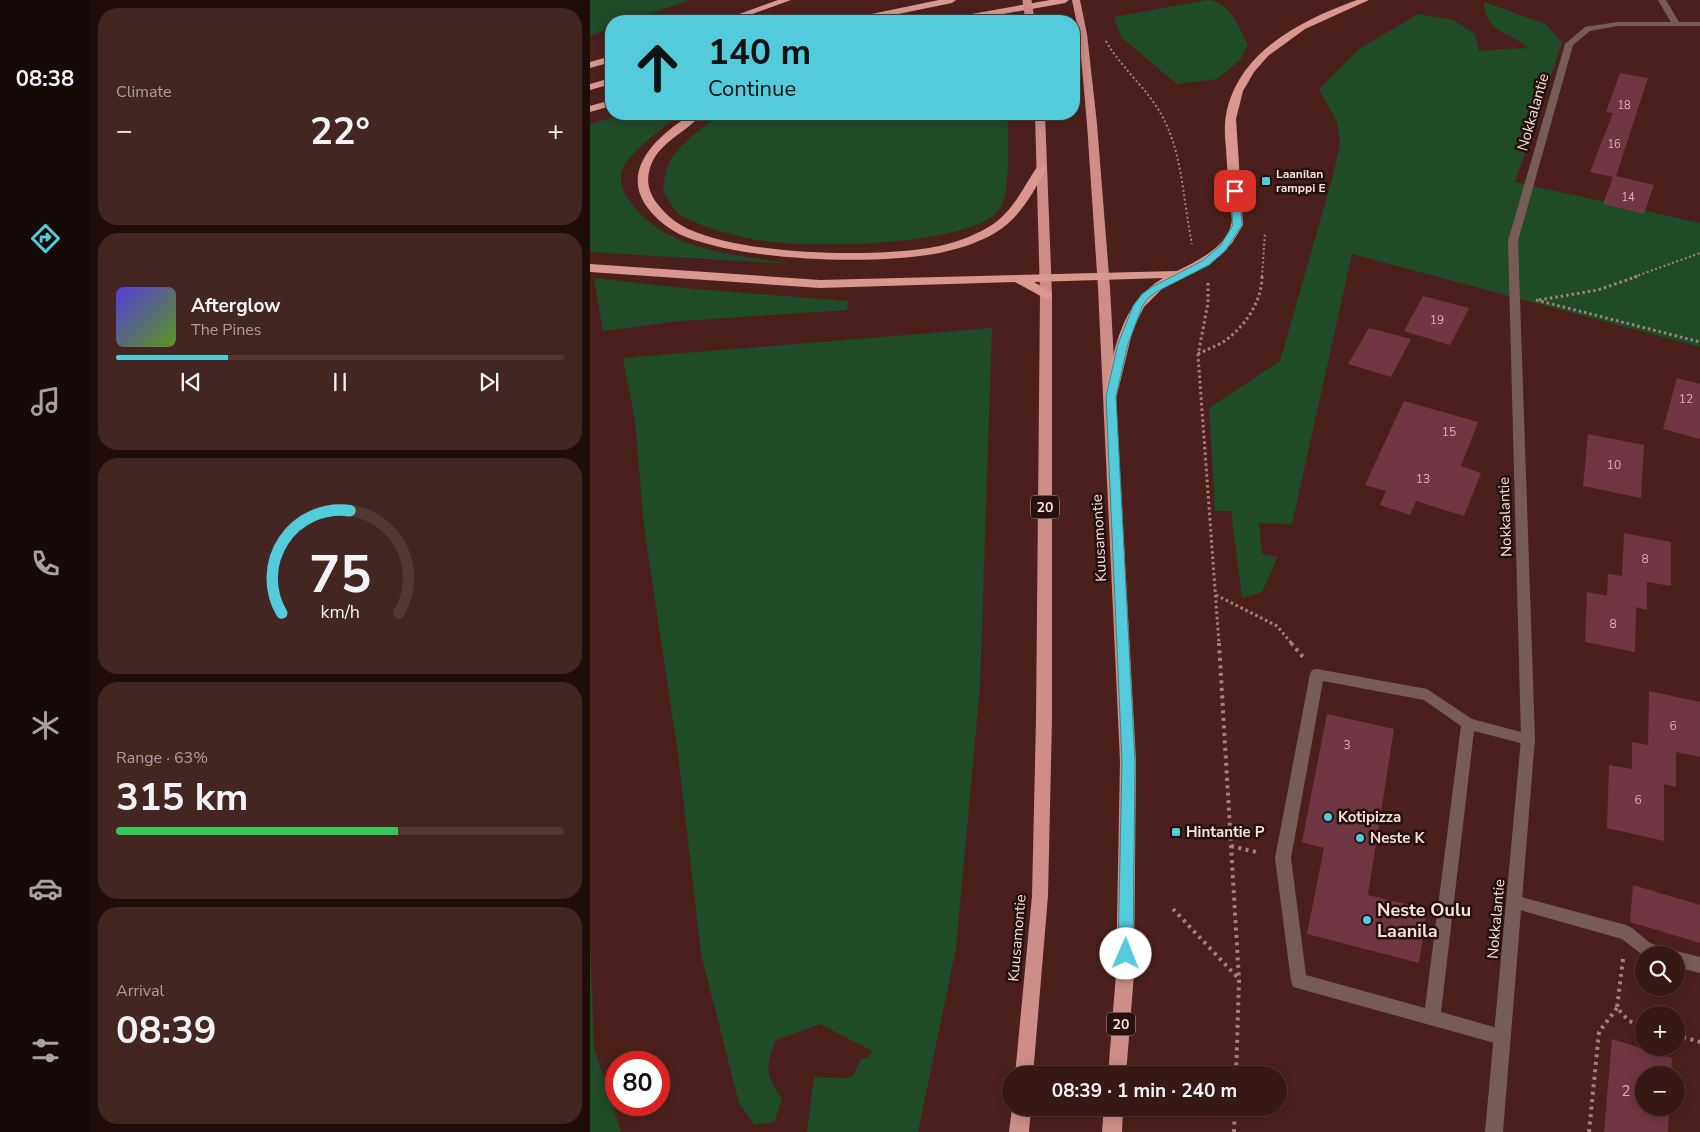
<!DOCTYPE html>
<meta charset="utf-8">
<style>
body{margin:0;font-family:"Nunito Sans",sans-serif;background:#432522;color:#f1f3f6;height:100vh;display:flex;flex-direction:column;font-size:19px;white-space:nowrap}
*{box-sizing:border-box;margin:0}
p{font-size:16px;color:#aba0a0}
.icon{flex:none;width:28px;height:28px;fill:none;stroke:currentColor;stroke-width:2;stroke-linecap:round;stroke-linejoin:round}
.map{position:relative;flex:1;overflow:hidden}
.sheet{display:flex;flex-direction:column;gap:8px;padding:8px;background:#1f0d0c;width:500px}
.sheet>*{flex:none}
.banner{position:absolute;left:15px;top:15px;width:475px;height:105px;border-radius:20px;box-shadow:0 2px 12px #0003,0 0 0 1px #523734;background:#53cbdb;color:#111;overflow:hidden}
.controls{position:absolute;left:1045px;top:946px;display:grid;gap:10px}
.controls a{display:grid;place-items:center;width:50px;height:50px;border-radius:50%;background:#381815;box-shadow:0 2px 12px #0003,0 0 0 1px #523734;font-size:25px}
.speed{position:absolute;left:15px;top:1051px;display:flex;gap:10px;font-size:25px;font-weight:700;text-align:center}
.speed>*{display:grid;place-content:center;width:65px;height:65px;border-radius:50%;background:#381815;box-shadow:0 2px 12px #0003,0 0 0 1px #523734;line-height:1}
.speed .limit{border:8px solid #d22;background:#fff;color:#111}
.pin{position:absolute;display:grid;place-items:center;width:42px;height:42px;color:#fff;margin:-21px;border-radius:10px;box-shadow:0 2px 8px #0006}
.me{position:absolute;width:55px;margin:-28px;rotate:1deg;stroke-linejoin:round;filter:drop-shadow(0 0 4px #0008)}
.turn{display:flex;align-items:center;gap:18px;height:105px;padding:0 20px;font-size:22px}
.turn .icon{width:65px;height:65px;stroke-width:2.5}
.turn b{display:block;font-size:35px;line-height:42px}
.big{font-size:38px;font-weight:700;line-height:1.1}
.sheet .tile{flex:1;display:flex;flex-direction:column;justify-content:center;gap:8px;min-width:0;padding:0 18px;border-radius:20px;background:#432522}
.sheet .dial{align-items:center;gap:0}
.dial svg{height:130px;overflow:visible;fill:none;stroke:#523734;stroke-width:7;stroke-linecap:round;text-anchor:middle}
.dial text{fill:#f1f3f6;stroke:none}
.song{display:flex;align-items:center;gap:15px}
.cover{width:60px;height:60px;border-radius:8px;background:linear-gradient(135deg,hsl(250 70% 55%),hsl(90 70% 35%))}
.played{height:5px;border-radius:2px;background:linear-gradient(90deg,#53cbdb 25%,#523734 25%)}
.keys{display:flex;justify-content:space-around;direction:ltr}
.heat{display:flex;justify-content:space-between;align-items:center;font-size:28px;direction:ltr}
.charge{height:8px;border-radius:4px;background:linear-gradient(90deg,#34c759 63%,#523734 0)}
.trip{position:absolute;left:412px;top:1066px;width:285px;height:50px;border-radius:25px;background:#381815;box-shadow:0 2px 12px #0003,0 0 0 1px #523734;font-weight:700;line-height:50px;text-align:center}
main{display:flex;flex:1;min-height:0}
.tab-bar{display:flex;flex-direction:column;width:90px;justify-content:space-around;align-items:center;background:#160a08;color:#aba0a0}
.tab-bar .icon{width:35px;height:35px}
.tab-bar .active{color:#53cbdb}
.tab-bar b{font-size:22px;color:#f1f3f6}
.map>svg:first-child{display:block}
</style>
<main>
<nav class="tab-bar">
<b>08:38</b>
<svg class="icon active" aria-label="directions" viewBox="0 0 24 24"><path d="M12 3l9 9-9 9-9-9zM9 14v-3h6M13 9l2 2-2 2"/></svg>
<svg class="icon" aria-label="music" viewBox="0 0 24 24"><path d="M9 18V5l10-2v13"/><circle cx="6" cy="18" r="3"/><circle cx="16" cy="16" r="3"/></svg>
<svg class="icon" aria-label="phone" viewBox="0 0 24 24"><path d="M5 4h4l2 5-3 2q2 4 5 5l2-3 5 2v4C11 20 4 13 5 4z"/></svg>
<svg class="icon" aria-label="climate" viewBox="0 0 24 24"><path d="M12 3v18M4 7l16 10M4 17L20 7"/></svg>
<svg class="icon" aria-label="car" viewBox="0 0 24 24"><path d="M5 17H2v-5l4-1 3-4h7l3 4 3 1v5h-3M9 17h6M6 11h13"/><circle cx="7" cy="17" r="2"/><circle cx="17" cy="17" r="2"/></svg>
<svg class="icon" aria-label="filters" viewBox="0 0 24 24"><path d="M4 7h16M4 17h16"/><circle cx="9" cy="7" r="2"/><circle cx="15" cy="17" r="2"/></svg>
</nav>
<section class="sheet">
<div class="tile"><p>Climate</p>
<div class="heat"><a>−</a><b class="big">22°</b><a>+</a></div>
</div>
<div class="tile">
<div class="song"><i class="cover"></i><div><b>Afterglow</b><p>The Pines</p></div></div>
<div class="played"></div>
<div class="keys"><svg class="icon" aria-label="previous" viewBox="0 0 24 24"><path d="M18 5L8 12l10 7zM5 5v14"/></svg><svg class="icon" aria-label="pause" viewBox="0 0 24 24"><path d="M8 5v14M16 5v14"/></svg><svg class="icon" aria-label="next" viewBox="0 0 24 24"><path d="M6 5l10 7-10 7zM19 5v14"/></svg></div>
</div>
<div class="tile dial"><svg viewBox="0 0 100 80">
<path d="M14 69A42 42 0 1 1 86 69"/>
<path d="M14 69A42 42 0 0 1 56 6" stroke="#53cbdb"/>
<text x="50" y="56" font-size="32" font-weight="700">75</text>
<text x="50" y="72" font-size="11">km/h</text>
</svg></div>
<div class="tile"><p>Range · 63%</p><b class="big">315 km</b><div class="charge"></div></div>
<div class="tile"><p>Arrival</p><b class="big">08:39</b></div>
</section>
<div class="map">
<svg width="1110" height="1132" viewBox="0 0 1110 1132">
<rect width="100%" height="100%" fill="#4b201c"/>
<g fill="#1f4b26">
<path d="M0,0H100L40,21H21V28L0,36Z"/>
<path d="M617,0C640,0 649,28 658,45L650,60L627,79L587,84L532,38L524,17Z"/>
<path d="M894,2L956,24L972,43L925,182L1110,223V347L762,254L702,524L669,523L672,554L688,557L672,592L652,598L641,511H625L619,408L690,361L742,179L750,145L747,122L729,89L769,49L828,14L863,20L885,34L889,51L938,48C919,31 895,33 894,2Z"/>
<path d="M35,114H91C76,125 40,152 33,168C28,179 33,192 39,200C74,252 145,254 201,264L0,252V124Z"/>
<path d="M132,114H418C417,136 422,195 409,210C378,248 209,249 162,239C144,236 102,224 88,213C82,208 77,197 73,191C74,183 75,175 77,168C83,149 115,124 132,114Z"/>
<path d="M4,278L93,288L258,301L257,310L90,321L13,331Z"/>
<path d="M402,328L390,687L366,948L328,1132H217L224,1077L256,1078L263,1075L271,1059L279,1057L282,1051L230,1024L186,1040C174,1069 176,1074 192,1099L184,1122L164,1125L149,1103L111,954L88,754L54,527L45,421L33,358Z"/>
<path d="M0,937L4,1047L31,1132H0Z"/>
</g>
<g fill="#703643">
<path d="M1030,73L1058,78L1026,176L1064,185L1054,214L1013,204L1023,177L1000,172L1023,113L1016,112Z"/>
<path d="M833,296L879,308L860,345L814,331Z"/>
<path d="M779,328L821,339L801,377L758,364Z"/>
<path d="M1087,378L1110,384V439L1073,429Z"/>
<path d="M814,401L888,422L871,466L891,473L874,516L826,501L820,515L790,505L796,491L775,485Z"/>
<path d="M998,434L1054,445L1051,498L993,486Z"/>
<path d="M1034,533L1081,542V586L1057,582V610L1046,607L1045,652L995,642L997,592L1017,596L1018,574L1032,576Z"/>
<path d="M1059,691L1110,702V757L1086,752V787L1074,784V841L1017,828L1019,765L1042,769V742L1058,745Z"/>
<path d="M737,714L804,729L778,895L837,909L829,963L717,934L734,848L712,842Z"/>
<path d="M1043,885L1110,905V943L1040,922Z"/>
<path d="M1022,1039L1082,1058L1081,1075H1054V1108H1079L1078,1132H1014Z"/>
</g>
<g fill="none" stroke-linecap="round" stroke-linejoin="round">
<g stroke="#a6827e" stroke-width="2" stroke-dasharray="2 2.5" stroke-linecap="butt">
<path d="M516,41C531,68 556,87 571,114C593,153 593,201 602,244"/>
<path d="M672,277L675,232"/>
<path d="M1044,277L1110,253"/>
</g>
<g stroke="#a6827e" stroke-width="3" stroke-dasharray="2.5 3" stroke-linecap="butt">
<path d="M618,283V303L608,355L629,644"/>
<path d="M946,300L1110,342"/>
<path d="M949,300L1008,290L1048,276"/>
<path d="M608,354C617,349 628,346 636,340C656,325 672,301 672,276"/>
<path d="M626,595L687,626L702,644"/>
</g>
<g stroke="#a6827e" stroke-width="4" stroke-dasharray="3 4.5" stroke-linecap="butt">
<path d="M629,643L649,980L646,1075"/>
<path d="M701,643L714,658"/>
<path d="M641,846L670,853"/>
<path d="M583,909L649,979"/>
<path d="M1033,959L1027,1008L1039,1021L1054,1026"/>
<path d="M1086,1035L1110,1042"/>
<path d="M644,1132L645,1108"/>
<path d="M999,1132L1009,1032L1027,1008"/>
</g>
<g fill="#775b58" fill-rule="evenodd">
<path d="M1068,0H1076L1090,24L1089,26H1083Z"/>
<path d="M727,669L837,689L882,719L943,735L945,739L943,743L938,745L884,731L851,1012L918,1031L920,1037L918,1043L912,1045L703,987L701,981L685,858L720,674L722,670ZM733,681L834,700L871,726L835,1008L716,975L701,858Z"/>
<path d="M924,895L1036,925L1042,928L1060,943L1080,950L1081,953L1086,951L1110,957V973L1086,967V955L1054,956L1032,939L919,907L916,902L919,897Z"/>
</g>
<path fill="#775b58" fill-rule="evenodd" d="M1027,22H1110V26H1027L1000,31L983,45L928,241L945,739L913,1132H895L931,739L918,241L975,44L995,27Z"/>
<g fill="#cc8e86" fill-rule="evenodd">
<path d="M482,0H490L497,34L507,124L520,288L546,761L544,974L536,1075H518L526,974L530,761L508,288L497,124L489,34Z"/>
<path d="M445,114H455L462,295V719L458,896L443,1075H425L442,896L446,719L450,295Z"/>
<path d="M422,1108H441L439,1132H419Z"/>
<path d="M514,1108H533L532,1132H512Z"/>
</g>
<g fill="#da978e" fill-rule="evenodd">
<path d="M188,0H201L143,21H130Z"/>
<path d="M349,0H366L362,3L274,21H257L262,18Z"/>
<path d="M460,0H479L475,3L373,21H354L359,18Z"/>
<path d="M767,0H779L715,29L678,56L664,72L653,91L646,119L653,225L642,243L631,255L621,263L573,288L554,307L543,329L526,399H516L514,396C525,350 529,305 573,278L444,282L460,292L462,295L460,298L456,299L425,282L230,288L0,272V264L230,280L587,271C606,262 636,247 641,225C643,220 641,211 640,206C639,187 637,168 636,149C635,138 634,126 636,115C648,51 712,20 767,0Z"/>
<path d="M21,56V62L0,68V62Z"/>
<path d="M21,78V84L0,90V84Z"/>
<path d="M21,100V106L0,112V106Z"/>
<path d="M101,114H112C95,134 65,143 59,172C56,185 61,197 70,207C78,217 90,226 103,231C160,255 283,258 344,247C362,244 381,237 397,228C422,214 432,189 447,167H455L456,169C443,193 429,219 405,233C386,244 365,250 344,254C279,265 158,261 96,237C78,230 57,213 50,194C38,159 76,131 101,114Z"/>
</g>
<path stroke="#cc8e86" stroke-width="9" d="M437,0L440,21"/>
</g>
<path fill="#53cbdb" stroke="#36848e" d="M645,189L649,191L652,225L636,250L619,265L568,291L558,298L552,307L538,344L526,396L545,761L543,954L541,959L536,961L530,959L528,954L532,761L516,396L528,344L543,306L552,294L562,287L612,261L630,246L643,225L640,191Z"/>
<g fill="#53cbdb" stroke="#24110f" stroke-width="2">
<rect x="671" y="176" width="10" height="10" rx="2.5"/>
<circle cx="738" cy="817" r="5"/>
<rect x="581" y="827" width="10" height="10" rx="2.5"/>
<circle cx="770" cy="838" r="5"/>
<circle cx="777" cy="920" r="5"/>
</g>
<g text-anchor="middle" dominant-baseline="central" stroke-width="5" stroke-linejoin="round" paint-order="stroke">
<g font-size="11" fill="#dab6b6">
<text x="1034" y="105">18</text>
<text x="1024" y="144">16</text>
<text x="1038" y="197">14</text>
</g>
<g font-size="12" font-weight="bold" fill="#fee0dc" stroke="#24110f" text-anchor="start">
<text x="686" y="174">Laanilan<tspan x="686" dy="14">ramppi E</tspan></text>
</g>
<g font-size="12" fill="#dab6b6">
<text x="847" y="320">19</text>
<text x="1096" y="399">12</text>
<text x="859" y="432">15</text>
<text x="1024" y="465">10</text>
<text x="833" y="479">13</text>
<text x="1055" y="559">8</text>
<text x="1023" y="624">8</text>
<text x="1083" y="726">6</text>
<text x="757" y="745">3</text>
<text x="1048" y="800">6</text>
</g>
<g fill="#24110f" stroke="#bda29e" stroke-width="1">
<rect x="441" y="495.5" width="28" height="23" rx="4"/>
<rect x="517" y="1012.5" width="28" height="23" rx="4"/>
</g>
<g font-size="14" font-weight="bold" fill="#fee0dc">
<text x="455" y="507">20</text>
<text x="531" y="1024">20</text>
</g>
<g font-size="15" fill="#fee0dc" stroke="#24110f">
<text transform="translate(943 112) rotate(-74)">Nokkalantie</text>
<text transform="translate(915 517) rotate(-92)">Nokkalantie</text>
<text transform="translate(509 538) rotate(-93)">Kuusamontie</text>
<text transform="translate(906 919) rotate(-85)">Nokkalantie</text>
<text transform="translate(427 938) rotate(-85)">Kuusamontie</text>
</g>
<g font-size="15" font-weight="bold" fill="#fee0dc" stroke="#24110f" text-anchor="start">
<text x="748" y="817">Kotipizza</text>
<text x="596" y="832">Hintantie P</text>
<text x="780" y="838">Neste K</text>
</g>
<g font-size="15" fill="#dab6b6">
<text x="1036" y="1091">2</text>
</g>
<g font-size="18" font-weight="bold" fill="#fee0dc" stroke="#24110f" text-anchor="start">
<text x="787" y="910">Neste Oulu<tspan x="787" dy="21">Laanila</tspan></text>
</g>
</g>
</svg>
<div class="controls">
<a><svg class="icon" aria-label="search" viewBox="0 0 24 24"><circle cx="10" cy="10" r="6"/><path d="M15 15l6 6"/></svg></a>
<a>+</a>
<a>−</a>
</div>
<div class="speed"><div class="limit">80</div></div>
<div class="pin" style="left:645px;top:191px;background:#d93025"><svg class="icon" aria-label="arrive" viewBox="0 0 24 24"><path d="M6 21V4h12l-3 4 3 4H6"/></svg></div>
<svg class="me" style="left:536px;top:954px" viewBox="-20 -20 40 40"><circle r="19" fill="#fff"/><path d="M0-13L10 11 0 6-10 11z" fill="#53cbdb"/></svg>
<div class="trip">08:39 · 1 min · 240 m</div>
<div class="banner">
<div class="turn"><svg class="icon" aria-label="ahead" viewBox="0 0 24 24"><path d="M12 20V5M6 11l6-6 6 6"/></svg><div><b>140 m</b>Continue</div></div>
</div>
</div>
</main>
